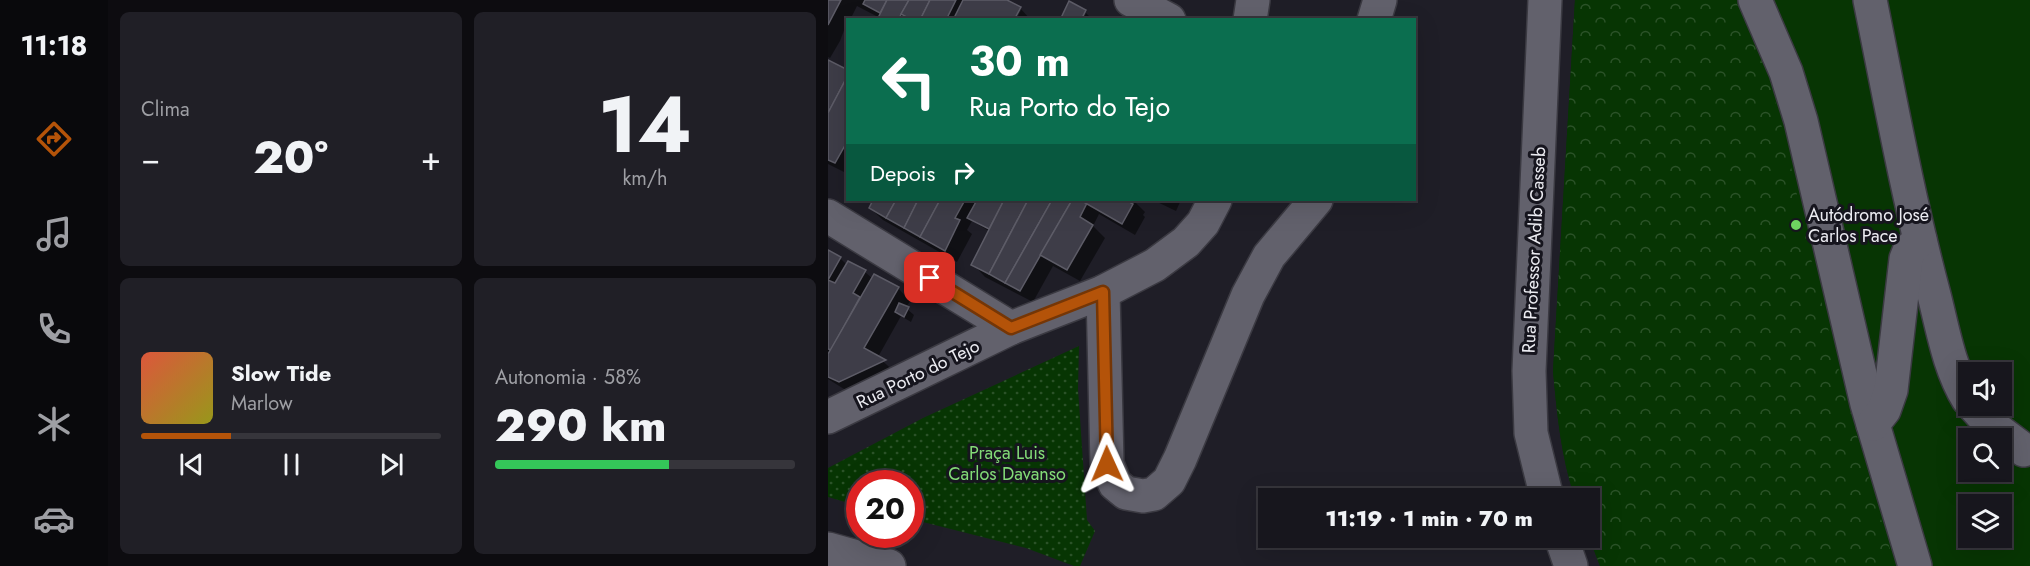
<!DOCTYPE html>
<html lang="pt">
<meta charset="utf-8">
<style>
body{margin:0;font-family:Jost,sans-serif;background:#201f26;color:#f1f3f6;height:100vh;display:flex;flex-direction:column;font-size:22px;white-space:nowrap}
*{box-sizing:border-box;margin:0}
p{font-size:20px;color:#9e9fa4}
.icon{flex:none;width:33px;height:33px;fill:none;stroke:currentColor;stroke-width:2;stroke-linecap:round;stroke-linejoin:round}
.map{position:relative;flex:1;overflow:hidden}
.panel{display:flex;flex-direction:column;gap:12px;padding:12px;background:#0d0c10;width:720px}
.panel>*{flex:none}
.banner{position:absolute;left:18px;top:18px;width:570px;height:183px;border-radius:0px;box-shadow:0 6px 24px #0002,0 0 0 2px #36353b;background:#0b6e4f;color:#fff;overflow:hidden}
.controls{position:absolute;left:1130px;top:362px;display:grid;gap:12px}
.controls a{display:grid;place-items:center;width:54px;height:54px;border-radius:0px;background:#17161d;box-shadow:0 6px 24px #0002,0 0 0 2px #36353b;font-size:30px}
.speed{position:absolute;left:18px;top:470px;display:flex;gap:12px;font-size:30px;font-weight:700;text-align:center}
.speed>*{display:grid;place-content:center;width:78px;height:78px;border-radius:50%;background:#17161d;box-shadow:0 6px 24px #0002,0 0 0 2px #36353b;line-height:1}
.speed .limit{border:9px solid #d22;background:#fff;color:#111}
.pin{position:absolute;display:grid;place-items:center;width:51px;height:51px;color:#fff;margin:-26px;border-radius:12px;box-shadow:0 3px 9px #0006}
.me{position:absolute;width:66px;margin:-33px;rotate:359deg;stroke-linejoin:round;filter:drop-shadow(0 0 4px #0008)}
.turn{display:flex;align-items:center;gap:21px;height:126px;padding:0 24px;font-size:27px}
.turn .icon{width:78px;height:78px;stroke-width:2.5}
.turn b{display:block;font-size:42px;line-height:51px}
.then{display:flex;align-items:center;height:57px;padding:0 24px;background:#0003;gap:12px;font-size:22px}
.big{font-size:45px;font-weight:800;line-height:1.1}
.panel .card{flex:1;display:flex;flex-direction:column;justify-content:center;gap:9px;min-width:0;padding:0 21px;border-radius:9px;background:#201f26}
.panel .dial{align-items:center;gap:0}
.dial b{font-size:78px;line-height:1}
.song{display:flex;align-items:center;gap:18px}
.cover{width:72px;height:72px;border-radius:9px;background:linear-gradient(135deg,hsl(10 70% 55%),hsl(60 70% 35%))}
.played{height:6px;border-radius:3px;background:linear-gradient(90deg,#b45309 30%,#36353b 30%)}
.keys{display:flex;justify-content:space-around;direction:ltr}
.heat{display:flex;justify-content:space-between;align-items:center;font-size:33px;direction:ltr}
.charge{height:9px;border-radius:4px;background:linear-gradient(90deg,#34c759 58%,#36353b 0)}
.panel .tiles{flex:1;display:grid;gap:12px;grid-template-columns:repeat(2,1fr)}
.trip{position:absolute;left:430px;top:488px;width:342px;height:60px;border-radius:0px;background:#17161d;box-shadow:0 6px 24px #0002,0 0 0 2px #36353b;font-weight:800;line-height:60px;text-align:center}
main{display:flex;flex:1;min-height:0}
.tabs{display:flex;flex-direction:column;width:108px;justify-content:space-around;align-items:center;background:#09090c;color:#9e9fa4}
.tabs .icon{width:42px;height:42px}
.tabs .on{color:#b45309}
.tabs b{font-size:27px;color:#f1f3f6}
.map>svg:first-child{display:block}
</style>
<main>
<nav class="tabs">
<b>11:18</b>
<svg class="icon on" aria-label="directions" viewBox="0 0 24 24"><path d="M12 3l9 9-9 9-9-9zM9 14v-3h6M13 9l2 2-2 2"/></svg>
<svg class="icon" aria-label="music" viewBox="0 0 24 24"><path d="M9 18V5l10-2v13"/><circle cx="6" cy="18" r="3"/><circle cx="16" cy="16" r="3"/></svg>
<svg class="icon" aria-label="phone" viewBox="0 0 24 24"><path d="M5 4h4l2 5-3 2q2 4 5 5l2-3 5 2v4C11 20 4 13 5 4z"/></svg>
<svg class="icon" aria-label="climate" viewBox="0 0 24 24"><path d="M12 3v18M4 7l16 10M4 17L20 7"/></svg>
<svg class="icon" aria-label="car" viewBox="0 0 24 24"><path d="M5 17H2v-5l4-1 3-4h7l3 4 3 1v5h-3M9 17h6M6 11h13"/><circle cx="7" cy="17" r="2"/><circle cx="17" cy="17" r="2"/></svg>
</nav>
<section class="panel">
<div class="tiles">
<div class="card"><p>Clima</p>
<div class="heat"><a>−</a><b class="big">20°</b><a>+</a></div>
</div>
<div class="card dial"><b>14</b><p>km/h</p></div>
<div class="card">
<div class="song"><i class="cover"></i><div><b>Slow Tide</b><p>Marlow</p></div></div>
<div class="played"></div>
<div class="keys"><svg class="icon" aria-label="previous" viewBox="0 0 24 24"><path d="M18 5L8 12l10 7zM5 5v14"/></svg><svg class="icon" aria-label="pause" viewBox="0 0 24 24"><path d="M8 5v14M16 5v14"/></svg><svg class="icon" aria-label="next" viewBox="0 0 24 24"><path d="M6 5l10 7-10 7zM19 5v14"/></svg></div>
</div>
<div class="card"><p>Autonomia · 58%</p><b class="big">290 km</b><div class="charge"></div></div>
</div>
</section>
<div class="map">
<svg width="1202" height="566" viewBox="0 0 1202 566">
<defs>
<pattern id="forest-crowns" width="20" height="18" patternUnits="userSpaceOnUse" patternTransform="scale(1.5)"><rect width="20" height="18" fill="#073503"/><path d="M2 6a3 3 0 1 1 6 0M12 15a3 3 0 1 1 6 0" fill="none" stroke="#2b5228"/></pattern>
<pattern id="park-dots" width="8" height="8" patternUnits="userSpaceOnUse" patternTransform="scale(1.5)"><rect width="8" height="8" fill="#073503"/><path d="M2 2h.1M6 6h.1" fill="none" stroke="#2b5228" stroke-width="1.8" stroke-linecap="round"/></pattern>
</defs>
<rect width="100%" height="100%" fill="#1f1e27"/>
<path fill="#073503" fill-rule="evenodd" d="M747,0H1202V566H772L761,537L762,498H747C733,457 729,414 725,371ZM1140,372H1173V405H1140ZM1140,438H1173V471H1140ZM1140,504H1173V537H1140Z"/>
<path fill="url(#forest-crowns)" d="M747,0H907C927,41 944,84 954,128C966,177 975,227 987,275C1010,373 1038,470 1067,566H772L761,537L762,498H747C733,457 729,414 725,371Z"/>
<path fill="url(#park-dots)" d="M251,346L250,389L259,520L267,531L252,566H246L198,548L83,519L82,483H32L31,506L0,497V468L95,418Z"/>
<g fill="#0007">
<path d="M0,0H176L192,8L203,20H188L193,10H189L184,20H51L52,18L29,6L22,20H20L12,41L2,58L0,57Z"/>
<path d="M258,13L265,20H255Z"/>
<path d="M0,63L20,72V174L0,164Z"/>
<path d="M47,200H305L317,212L315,215L317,217L307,235L271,214L265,226L277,238L252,281L225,266L205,302L157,277L145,264L161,231L144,221L139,230L144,234L129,262L55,220L42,208Z"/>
<path d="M325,200H353L348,211Z"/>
<path d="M0,252L13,259L19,265L20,263L37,272L45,279L70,288L82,301L78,308L86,315L83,322L73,316L50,357L68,373L24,394L0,379V358L2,354L0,353Z"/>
</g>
<g fill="#3e3d48" stroke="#5d5c67" stroke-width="1.5">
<path d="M0,0H13L0,25Z"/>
<path d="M37,0H59L52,13L35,4Z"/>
<path d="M59,0H81L70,20H49Z"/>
<path d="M81,0H102L92,20H84L73,14Z"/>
<path d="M102,0H128L118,20H92Z"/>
<path d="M135,0H179L193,7L186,20H125Z"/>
<path d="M241,1L258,10L253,20H232Z"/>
<path d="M0,60L20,70V75L0,113Z"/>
<path d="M20,75V140L7,163L0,160V113Z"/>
<path d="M45,200H68L58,218L41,208Z"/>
<path d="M68,200H90L76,228L58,218Z"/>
<path d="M90,200H112L92,237L76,228Z"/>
<path d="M112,200H137L127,218L132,220L117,251L92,237Z"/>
<path d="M149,200H176L161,229L139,218Z"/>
<path d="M176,200H200L161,274L143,265Z"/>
<path d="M200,200H224L177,283L161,274Z"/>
<path d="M224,200H244L192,291L177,283Z"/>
<path d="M244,200H253L259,203L252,217L265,225L239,270L212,255Z"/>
<path d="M252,200H305L303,203L305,204L294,224Z"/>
<path d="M0,250L13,257L0,280Z"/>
<path d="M20,261L38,270L25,293L32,297L3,350L0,349V280L7,283Z"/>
<path d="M46,274L71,287L36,348L58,360L11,382L0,377V354Z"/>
<path d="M71,303L81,307L76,317L67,312Z"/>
</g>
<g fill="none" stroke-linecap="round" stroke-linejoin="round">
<g stroke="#3b3a42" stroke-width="36">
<g id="minor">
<path d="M303,0L341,20"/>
<path d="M717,0L701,371L703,433L719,498"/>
<path d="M927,0L958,72L973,121L1039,404L1087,566"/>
<path d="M1042,0C1062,99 1080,198 1106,295C1115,330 1121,368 1140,399"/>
<path d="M422,20L425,0"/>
<path d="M546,20L552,0"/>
<path d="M0,216L183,328"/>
<path d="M275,292L279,464L287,484L298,493L315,496L326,494L341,481L352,459L420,295L441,256L488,200"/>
<path d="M1145,405L1164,426L1196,450"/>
<path d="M0,417L183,328L275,292L327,265L358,242L375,223L387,200"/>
<path d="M1045,424L1056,410L1063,390L1078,259L1082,249L1092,240"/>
<path d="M733,537L743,566"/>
<path d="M0,549L61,566"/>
</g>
</g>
<use href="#minor" stroke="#62616c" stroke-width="33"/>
</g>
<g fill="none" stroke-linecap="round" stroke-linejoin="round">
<g stroke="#753606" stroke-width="15">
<path id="route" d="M102,278L183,328L275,292L279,464"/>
</g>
<use href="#route" stroke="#b45309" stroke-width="10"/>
</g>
<circle fill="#6ed360" stroke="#16151e" stroke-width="2" cx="968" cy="225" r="6"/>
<g text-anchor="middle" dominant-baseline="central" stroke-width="6" stroke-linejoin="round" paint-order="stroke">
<g font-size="18" fill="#ececf2" stroke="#16151e" text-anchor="start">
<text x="980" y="215">Autódromo José<tspan x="980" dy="21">Carlos Pace</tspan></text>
</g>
<g font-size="18" fill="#ececf2" stroke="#16151e">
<text transform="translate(706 250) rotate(-87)">Rua Professor Adib Casseb</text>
<text transform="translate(90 374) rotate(-26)">Rua Porto do Tejo</text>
</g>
<g font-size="18" fill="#83db77" stroke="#16151e">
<text x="179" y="453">Praça Luis<tspan x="179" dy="21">Carlos Davanso</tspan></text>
</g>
</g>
</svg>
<div class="controls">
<a><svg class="icon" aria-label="sound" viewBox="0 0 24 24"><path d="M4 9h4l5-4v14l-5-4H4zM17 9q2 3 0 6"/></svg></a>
<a><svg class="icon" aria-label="search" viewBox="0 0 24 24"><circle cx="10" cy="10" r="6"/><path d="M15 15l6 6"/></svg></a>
<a><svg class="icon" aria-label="layers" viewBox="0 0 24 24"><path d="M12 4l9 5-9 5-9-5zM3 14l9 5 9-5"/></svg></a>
</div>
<div class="speed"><div class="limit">20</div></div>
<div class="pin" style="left:102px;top:278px;background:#d93025"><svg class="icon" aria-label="arrive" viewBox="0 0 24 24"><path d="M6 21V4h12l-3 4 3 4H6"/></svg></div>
<svg class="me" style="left:279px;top:464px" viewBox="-20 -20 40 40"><path d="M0-17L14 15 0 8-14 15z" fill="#b45309" stroke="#fff" stroke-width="4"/></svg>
<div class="trip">11:19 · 1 min · 70 m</div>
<div class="banner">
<div class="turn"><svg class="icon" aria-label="left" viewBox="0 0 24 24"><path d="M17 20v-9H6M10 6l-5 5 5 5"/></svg><div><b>30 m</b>Rua Porto do Tejo</div></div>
<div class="then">Depois<svg class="icon" aria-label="right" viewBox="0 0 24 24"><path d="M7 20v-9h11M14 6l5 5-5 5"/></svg></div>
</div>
</div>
</main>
